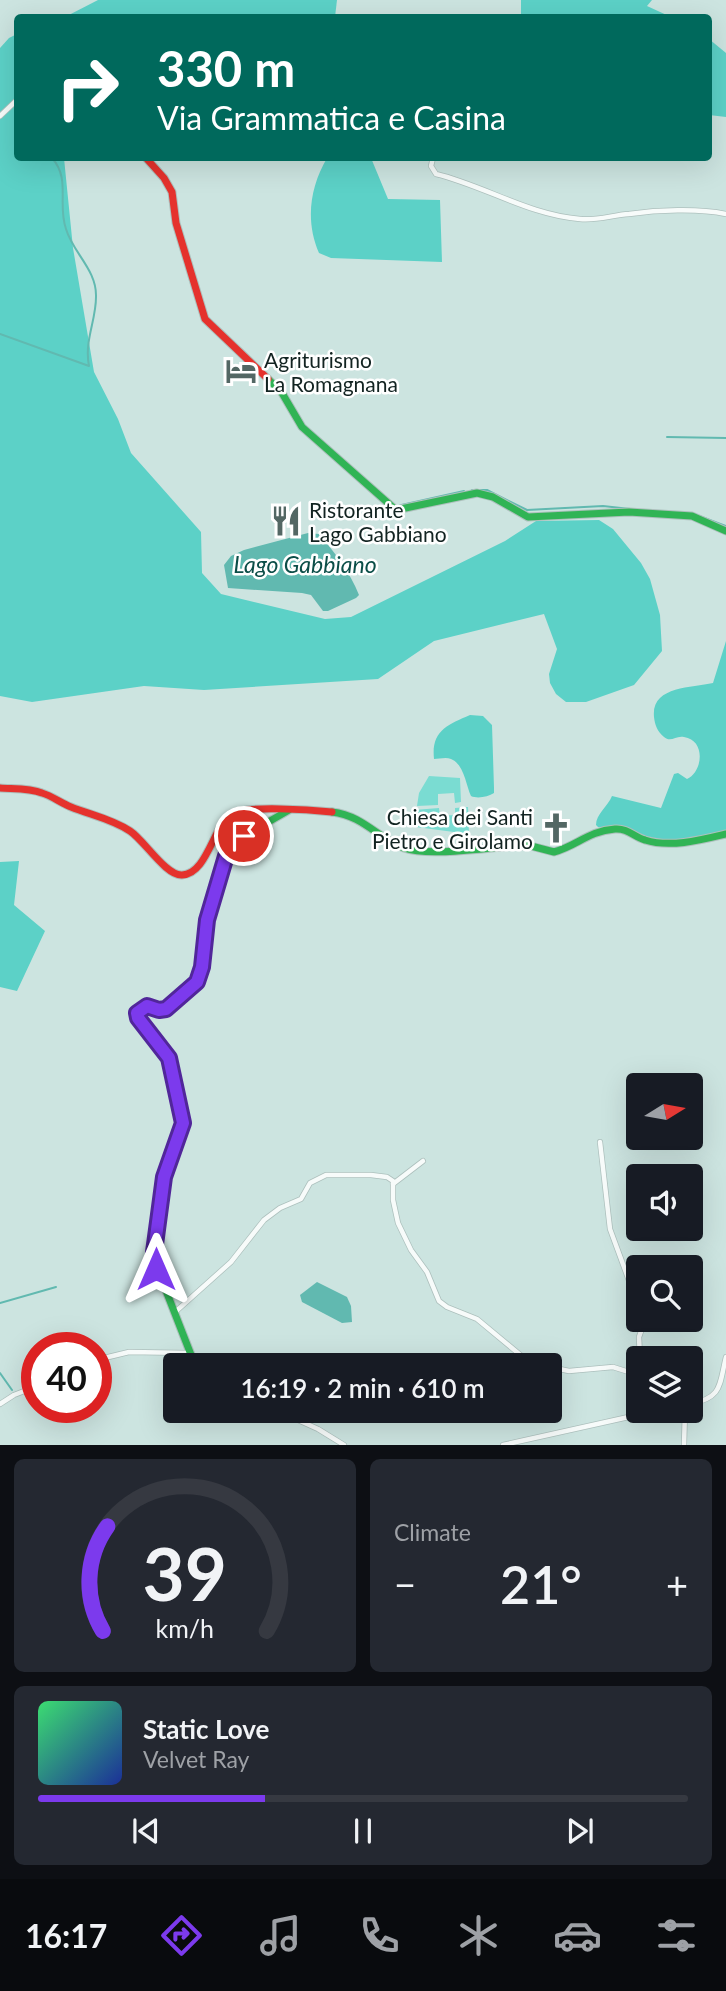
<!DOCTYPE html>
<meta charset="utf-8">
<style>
body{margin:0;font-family:Lato,sans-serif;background:#242831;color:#f1f3f6;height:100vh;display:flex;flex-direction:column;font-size:26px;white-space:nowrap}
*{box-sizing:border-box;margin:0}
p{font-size:23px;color:#9ea1a6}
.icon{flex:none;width:38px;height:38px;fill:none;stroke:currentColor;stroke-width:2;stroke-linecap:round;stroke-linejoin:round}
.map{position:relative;height:1445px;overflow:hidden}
.details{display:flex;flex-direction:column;gap:14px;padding:14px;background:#0d0f14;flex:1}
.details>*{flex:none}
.hud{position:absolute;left:14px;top:14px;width:698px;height:147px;border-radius:7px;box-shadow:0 7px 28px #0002;background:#00695c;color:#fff;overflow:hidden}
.needle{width:46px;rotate:79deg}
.controls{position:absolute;left:626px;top:1073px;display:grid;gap:14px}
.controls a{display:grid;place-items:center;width:77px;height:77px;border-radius:7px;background:#171b24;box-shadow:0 7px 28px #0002;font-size:35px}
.speed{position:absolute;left:21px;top:1332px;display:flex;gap:14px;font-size:35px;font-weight:700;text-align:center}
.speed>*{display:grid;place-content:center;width:91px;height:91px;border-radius:50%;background:#171b24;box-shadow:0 7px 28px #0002;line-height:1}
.speed .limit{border:10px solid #d22;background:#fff;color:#111}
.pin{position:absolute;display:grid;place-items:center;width:60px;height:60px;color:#fff;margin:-30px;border:4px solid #fff;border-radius:50%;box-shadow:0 2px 7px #0007}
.me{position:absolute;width:77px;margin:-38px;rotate:0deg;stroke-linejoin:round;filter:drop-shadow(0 0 5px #0008)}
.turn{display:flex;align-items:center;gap:24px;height:147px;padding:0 28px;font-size:32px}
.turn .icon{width:91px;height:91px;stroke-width:2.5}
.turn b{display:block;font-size:49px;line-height:60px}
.big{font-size:52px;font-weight:600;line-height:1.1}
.details .tile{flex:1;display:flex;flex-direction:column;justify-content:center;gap:10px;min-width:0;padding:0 24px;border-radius:10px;background:#242831}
.details .dial{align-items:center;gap:0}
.dial svg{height:182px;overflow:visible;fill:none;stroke:#363941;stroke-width:7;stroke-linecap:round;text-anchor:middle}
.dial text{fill:#f1f3f6;stroke:none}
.song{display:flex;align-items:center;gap:21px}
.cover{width:84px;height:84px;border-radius:10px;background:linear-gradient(135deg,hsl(140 70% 55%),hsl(230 70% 35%))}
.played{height:7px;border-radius:4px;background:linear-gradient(90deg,#7c3aed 35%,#363941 35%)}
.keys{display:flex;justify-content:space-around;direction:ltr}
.heat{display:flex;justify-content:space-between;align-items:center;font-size:38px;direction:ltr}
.details .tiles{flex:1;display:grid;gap:14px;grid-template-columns:1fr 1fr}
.tile:last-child{grid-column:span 2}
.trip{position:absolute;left:163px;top:1353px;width:399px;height:70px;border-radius:7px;background:#171b24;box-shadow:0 7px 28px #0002;font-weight:600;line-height:70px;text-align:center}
.dock{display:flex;height:112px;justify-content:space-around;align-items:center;background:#090b0e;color:#9ea1a6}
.dock .icon{width:49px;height:49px}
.dock .selected{color:#7c3aed}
.dock b{font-size:32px;color:#f1f3f6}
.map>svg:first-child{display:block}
</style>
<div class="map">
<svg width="726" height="1445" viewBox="0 0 726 1445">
<rect width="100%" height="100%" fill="#cce4e0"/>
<g fill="#7adcd2">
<path d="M429,776L460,778L461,802L455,803L454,793L438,794V805L417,806L419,793Z"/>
<path d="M468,807L469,834L416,827L414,810L439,808L440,816L455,815V808Z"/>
</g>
<g fill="#5cd1c7">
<path d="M98,0H337L335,17H65Z"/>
<path d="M521,0H652L647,6L671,17H521Z"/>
<path d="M17,34L18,158H64L73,248L94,372L118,419L131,453L201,532L202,573L221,594L325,619L351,617L505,541L536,521L599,520L613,529L641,563L650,579L660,615L662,651L634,685L586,702H566L556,694L550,683L549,674L557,649L544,614L434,641L378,679L204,690L144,686L32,702L0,696V48L9,38Z"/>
<path d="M709,39L726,53V117L709,115Z"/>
<path d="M327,158H371L388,199L440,200L442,262L331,258L319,253C305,221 310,187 327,158Z"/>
<path d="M726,641V831L701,837L670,841L644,838L630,830L598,827L596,825C596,814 608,806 612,796L661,808L674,774L678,773L687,779C703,772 706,740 684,737C676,735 671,743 664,737C657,731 655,725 654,717C651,686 691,688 713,683Z"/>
<path d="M470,715L483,716L492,725L494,788V793C488,797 477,799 471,796C466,785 464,764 451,759C446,757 439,759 434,759C431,731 447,725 470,715Z"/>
<path d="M19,861L14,905L45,931L17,991L0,987V862Z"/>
</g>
<g fill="#61b9b0">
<path d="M308,533L319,534C335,553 350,572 359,595L356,598L328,611H323L311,595L302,593L228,588L224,565L231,556L244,550Z"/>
<path d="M317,1282L347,1297L351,1306L352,1322L342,1323L302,1302L300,1295Z"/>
</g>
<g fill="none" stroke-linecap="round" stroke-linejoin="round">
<g stroke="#61b9b0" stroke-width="2">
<path d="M0,334L89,366C84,341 96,321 96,297C97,270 73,253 66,229C57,204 71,179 52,158"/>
<path d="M667,437L726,438"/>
<path d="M472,490H487L527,510L603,506L630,509"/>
<path d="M397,506L464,491"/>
<path d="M694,514L726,526"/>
<path d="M0,1303L56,1287"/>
<path d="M0,1373L12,1390"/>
</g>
<g stroke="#adc0bd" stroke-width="6">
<g id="street">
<path d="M0,116L18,99"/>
<path d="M433,158L431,166L436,174C485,186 529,215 580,219C596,221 613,215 629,214C657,210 698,208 726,214"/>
<path d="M600,1142L610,1229L631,1286L639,1297"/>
<path d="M393,1184L423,1161"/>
<path d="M174,1313L231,1262L264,1220L280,1208L301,1199L310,1183L326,1175H371L387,1177L393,1181V1200L398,1223L411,1250L427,1272L439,1301L447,1307L477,1319L524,1358L545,1365"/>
<path d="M640,1358L639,1337L645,1320"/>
<path d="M96,1360L129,1352L189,1353"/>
<path d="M550,1367L569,1371L613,1367L632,1373"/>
<path d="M0,1404L14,1395L37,1386"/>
<path d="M691,1404C723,1397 719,1385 726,1357"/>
<path d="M276,1410L318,1429L344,1445"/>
<path d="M630,1417L632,1373L639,1370"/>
<path d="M503,1445L660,1410"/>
<path d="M684,1445L685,1410"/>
</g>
</g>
<g stroke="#adc0bd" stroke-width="9">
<g id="fast">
<path d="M268,379L282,393L302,427L396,510L477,493L493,497L528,517L629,512L692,516L726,531"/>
<path d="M332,812C364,816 377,838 404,848C430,857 488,847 518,846H531L554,852C577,846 588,831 615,829C628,828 634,837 645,840C670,848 701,840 726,834"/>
<path d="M195,1365L154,1260L165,1173L182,1126V1115L169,1058L138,1018L137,1013L147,1006L159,1010L166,1009L197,982L202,967L207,920L226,856L244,836L289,810"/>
</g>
</g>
<g stroke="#adc0bd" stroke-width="9">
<g id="jam">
<path d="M146,158L164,178L172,192L176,223L205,319L268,379"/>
<path d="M0,788C13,789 30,788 42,793C52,796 61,803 71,807C91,815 112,819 130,831C144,840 166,876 182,875C207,874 213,827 231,814C245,805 313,810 332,812"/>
</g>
</g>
<use href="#street" stroke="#f7fbfa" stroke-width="4.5"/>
<use href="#fast" stroke="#30b455" stroke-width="7"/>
<use href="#jam" stroke="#e5322d" stroke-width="7"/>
</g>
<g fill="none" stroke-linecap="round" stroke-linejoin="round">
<g stroke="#51269a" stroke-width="18">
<path id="route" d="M156,1269L154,1252L164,1177L183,1123L169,1058L138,1018L137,1013L147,1006L159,1010L166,1009L197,982L202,967L207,920L226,856L244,836"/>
</g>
<use href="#route" stroke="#7c3aed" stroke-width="12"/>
</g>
<defs>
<g id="hotel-bare" transform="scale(2.415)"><path d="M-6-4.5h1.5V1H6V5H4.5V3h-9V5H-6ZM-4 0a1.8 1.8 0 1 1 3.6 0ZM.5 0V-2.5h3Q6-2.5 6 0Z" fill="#536764" stroke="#fff" stroke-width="2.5" paint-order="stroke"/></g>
<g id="restaurant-bare" transform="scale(2.415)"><path d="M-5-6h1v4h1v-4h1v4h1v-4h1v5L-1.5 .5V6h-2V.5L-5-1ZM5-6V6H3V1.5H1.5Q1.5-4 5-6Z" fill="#536764" stroke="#fff" stroke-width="2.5" paint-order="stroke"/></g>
<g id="church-bare" transform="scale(2.415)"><path d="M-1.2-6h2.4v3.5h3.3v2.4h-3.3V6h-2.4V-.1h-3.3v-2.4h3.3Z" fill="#536764" stroke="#fff" stroke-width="2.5" paint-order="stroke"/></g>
</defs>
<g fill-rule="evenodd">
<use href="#hotel-bare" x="241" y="371"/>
<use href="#restaurant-bare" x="286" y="521"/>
<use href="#church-bare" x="556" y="828"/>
</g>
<g text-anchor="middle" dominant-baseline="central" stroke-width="5" stroke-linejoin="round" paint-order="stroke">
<g font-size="21" fill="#122321" stroke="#fff" text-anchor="start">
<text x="264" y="359">Agriturismo<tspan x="264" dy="24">La Romagnana</tspan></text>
<text x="309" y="509">Ristorante<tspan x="309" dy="24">Lago Gabbiano</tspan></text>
<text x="533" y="816" text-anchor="end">Chiesa dei Santi<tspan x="533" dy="24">Pietro e Girolamo</tspan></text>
</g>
<g font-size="23" font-style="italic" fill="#0b4e48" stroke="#fff">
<text x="305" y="564">Lago Gabbiano</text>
</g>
</g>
</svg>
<div class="controls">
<a><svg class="needle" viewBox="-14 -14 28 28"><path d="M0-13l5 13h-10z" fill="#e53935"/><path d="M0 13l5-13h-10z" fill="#9ea1a6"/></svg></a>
<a><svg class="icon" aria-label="sound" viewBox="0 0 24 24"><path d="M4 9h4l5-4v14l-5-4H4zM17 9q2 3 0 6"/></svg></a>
<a><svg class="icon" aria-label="search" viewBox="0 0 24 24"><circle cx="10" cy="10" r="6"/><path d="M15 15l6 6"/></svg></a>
<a><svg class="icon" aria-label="layers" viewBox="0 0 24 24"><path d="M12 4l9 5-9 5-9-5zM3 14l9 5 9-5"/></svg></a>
</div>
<div class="speed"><div class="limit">40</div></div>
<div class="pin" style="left:244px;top:836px;background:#d93025"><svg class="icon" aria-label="arrive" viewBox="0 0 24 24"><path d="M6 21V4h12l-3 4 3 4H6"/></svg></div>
<svg class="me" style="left:156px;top:1269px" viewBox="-20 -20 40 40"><path d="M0-17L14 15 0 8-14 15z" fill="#7c3aed" stroke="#fff" stroke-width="4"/></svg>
<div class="trip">16:19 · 2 min · 610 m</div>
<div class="hud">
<div class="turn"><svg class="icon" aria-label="right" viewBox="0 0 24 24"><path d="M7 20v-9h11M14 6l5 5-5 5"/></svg><div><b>330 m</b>Via Grammatica e Casina</div></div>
</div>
</div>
<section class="details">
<div class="tiles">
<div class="tile dial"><svg viewBox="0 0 100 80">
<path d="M14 69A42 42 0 1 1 86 69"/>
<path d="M14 69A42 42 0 0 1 16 23" stroke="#7c3aed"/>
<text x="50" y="56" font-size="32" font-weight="700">39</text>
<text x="50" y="72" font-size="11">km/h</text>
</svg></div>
<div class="tile"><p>Climate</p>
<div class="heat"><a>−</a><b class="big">21°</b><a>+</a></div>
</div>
<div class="tile">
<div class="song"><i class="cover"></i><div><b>Static Love</b><p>Velvet Ray</p></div></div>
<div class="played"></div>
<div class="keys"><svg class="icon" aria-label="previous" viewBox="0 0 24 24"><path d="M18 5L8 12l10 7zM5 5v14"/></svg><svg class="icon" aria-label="pause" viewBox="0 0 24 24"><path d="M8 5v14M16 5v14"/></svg><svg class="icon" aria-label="next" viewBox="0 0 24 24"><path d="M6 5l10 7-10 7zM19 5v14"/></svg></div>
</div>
</div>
</section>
<nav class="dock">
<b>16:17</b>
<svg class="icon selected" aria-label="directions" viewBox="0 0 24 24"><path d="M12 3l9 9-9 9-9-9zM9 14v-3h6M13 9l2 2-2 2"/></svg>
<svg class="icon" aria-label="music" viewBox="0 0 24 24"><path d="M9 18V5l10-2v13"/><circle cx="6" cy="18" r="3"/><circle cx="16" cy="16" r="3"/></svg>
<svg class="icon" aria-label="phone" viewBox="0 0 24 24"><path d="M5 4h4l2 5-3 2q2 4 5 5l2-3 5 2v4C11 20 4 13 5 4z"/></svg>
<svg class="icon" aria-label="climate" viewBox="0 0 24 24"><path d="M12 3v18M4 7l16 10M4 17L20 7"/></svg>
<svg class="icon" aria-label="car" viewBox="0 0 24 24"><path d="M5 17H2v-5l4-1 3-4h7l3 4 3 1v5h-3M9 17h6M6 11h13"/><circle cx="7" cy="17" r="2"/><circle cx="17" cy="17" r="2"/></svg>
<svg class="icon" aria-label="filters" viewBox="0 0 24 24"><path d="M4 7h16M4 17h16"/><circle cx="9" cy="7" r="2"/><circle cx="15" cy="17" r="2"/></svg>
</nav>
